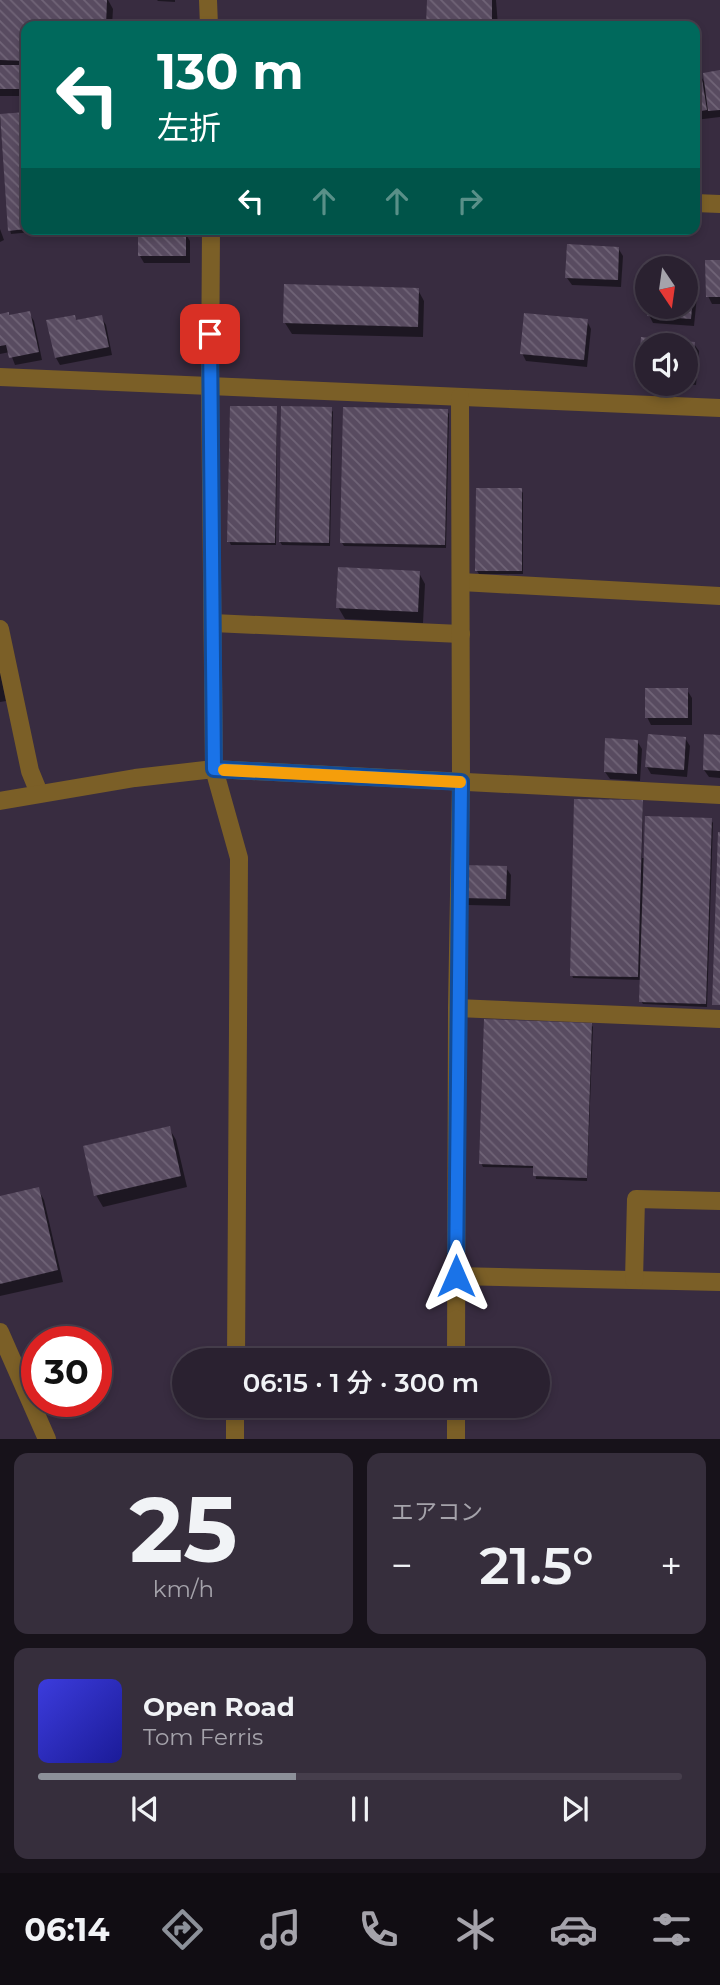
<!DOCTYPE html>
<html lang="ja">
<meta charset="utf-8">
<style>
body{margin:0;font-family:Montserrat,"Noto Sans JP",sans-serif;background:#362e3c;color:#f1f3f6;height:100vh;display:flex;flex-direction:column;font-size:26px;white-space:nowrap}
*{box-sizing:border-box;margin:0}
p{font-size:23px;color:#a5a3ab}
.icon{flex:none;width:38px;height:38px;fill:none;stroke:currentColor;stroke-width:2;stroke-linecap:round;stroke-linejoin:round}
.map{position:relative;height:1439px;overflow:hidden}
.sheet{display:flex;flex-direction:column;gap:14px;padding:14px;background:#17121a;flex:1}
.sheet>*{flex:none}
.hud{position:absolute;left:21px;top:21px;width:679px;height:214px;border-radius:14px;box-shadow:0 4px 10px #0003,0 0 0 2px #463e4c;background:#00695c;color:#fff;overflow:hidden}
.needle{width:46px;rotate:167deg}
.controls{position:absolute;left:635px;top:256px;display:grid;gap:14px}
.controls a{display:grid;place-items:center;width:63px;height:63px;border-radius:50%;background:#2a2130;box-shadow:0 4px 10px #0003,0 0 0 2px #463e4c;font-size:35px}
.speed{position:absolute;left:21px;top:1326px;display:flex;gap:14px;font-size:35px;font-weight:700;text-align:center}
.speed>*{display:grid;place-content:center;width:91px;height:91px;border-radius:50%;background:#2a2130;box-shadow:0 4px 10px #0003,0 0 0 2px #463e4c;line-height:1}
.speed .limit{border:10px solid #d22;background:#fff;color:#111}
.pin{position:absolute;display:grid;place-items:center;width:60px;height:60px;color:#fff;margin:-30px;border-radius:14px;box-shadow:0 4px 10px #0006}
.me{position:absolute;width:77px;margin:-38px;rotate:0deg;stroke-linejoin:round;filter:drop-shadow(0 0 5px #0008)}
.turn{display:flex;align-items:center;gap:24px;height:147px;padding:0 21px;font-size:32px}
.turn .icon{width:91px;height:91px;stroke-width:2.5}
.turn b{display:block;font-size:49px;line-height:60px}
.lanes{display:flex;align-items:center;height:66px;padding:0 21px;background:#0003;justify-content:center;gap:35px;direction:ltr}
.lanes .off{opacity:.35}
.big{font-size:52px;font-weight:600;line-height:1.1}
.sheet .card{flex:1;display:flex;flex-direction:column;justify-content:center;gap:10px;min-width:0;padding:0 24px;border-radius:14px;background:#362e3c}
.sheet .dial{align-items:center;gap:0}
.dial b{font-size:91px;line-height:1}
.song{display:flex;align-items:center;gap:21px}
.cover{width:84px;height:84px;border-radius:10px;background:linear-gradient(135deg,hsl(240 70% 55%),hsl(240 70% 35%))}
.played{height:7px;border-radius:4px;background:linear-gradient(90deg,#8c9099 40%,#463e4c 40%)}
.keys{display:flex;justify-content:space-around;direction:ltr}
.heat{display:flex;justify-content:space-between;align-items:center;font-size:38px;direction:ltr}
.sheet .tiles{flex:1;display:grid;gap:14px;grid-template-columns:1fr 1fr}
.card:last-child{grid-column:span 2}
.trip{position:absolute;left:172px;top:1348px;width:378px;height:70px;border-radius:35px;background:#2a2130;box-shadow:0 4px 10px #0003,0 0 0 2px #463e4c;font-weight:600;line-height:70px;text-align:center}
.tab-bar{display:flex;height:112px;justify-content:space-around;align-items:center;background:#110d13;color:#a5a3ab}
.tab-bar .icon{width:49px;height:49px}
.tab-bar .active{color:#8c9099}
.tab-bar b{font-size:32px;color:#f1f3f6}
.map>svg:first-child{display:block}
</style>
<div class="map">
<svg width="720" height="1439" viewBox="0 0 720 1439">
<defs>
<pattern id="building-back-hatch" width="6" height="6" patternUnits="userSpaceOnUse" patternTransform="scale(1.75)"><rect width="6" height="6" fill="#584b60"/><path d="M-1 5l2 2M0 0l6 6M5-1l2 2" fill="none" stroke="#706477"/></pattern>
</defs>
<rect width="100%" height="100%" fill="#382c40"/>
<g fill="#0007">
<path d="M0,0H108L113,9L112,26H26V96H0Z"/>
<path d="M157,0H175V2L158,1Z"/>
<path d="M429,0H496L498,26H427L428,4Z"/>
<path d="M720,72V117L695,120V76L700,75L706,85Z"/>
<path d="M26,113V229H64L11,234L10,230L0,115Z"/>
<path d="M0,229L4,240L0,242Z"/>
<path d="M185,233L190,241V263H144L140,256Z"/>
<path d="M618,248L623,256L621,287L572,285L567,278Z"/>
<path d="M720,262V304H712L708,296Z"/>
<path d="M686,278L693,279L698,286L694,326L653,323L649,315L686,306Z"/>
<path d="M418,290L424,301L423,337L292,334L285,323Z"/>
<path d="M29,313L34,321L42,360L15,365L10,352L0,354V316L9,317Z"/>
<path d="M74,317L77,322L101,317L106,325L112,355L60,365L56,358Z"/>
<path d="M587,321L591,329L587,367L526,361L522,353Z"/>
<path d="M643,339L694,344L699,351L696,385L679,383H686V345H648V381L644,380L640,373Z"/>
<path d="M275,408L277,411L276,545H231L229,541Z"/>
<path d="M283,408L331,409L333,412L330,546L282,545L280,542Z"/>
<path d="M345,408L447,411L449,414L446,548L344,546L342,543Z"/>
<path d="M521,490L523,493V574H479L477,571Z"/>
<path d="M419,573L425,584L423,623L345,619L338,607Z"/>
<path d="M0,672L6,701L0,702Z"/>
<path d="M687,690L692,698V725H651L647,717Z"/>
<path d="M720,737V778L709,777L704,770Z"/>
<path d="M685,738L690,746L687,777L651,774L647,767Z"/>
<path d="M637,741L642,749L640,781L610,779L605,772Z"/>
<path d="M642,802L643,805L642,858H646L711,820L713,823L707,1007L643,1004L641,1001L642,980L573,978L572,975Z"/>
<path d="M506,868L511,875L510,906L468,905L464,897Z"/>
<path d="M591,1024L593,1027L587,1181L536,1179L535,1168L483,1167L481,1163Z"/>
<path d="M169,1128L176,1140L187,1187L103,1207L96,1195Z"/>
<path d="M38,1189L44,1200L63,1282L0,1296V1197Z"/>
</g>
<g fill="url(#building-back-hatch)">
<path d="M0,0H107L106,26H26V61L0,60Z"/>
<path d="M427,0H492V26H426Z"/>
<path d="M0,65H23L22,89H0Z"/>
<path d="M720,70V110L708,111L703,73Z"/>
<path d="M701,73L707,110L695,112V74Z"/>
<path d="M26,112V229L8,231L0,114Z"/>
<path d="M186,231V256H138V232Z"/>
<path d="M567,244L619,247L618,280L565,278Z"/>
<path d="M705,260H720V297H706Z"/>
<path d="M686,276L695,277L691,319L647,316L648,306H686Z"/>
<path d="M284,284L419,288L418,327L283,323Z"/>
<path d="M30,311L39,352L9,358L6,345L0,346V314L9,312V315Z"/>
<path d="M524,313L588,319L584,360L520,354Z"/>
<path d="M75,315L76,320L102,315L109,347L55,358L46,320Z"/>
<path d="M641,337L695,342L692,378L686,377V345H648V374L638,373Z"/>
<path d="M230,406H277L275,543L227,542Z"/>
<path d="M281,406L332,407L329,543L279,542Z"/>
<path d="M343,407L448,409L445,545L340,543Z"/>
<path d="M476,488H522V571H475Z"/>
<path d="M338,567L420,571L418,612L336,608Z"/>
<rect x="645" y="688" width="43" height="30"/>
<path d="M648,734L686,737L684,770L645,767Z"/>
<path d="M704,734L720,735V771L703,770Z"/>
<path d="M605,738L638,740L637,774L604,772Z"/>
<path d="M574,799L643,800L638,977L570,976Z"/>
<path d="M645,816L712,818L706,1004L639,1002Z"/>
<path d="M718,832H720V1005H712Z"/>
<path d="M462,865L507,866L506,899L462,898Z"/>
<path d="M484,1019L592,1023L587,1178L533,1176V1166L479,1164Z"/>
<path d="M170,1126L181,1176L94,1196L83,1146Z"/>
<path d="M39,1187L58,1270L0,1284V1196Z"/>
</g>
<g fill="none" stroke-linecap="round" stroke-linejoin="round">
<g stroke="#7b5f27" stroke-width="18">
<path d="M208,0L209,26"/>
<path d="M695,203L720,204"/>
<path d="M211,229L210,386L214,769L239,858L236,1360"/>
<path d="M0,377L720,408"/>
<path d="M461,582L720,596"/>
<path d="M213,623L461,634"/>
<path d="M0,629L30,771L39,793"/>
<path d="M0,801L135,778L214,769L720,795"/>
<path d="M457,1008L720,1019"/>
<path d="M456,1276L720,1282"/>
<path d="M634,1280L636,1199L720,1201"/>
<path d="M0,1332L47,1439"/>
<path d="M456,1360L457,1008L461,782L460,397"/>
<path d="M235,1439V1405"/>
<path d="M456,1439V1405"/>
</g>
</g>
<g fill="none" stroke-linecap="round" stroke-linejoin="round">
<g stroke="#114b97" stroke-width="18">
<path id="route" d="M210,334L214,769L461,782L456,1276"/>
</g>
<use href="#route" stroke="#1a73e8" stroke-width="12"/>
<path stroke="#f59e0b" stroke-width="12" d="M224,770L460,782"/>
</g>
</svg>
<div class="controls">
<a><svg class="needle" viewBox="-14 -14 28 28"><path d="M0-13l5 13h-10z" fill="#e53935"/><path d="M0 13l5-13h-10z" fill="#a5a3ab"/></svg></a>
<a><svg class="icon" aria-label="sound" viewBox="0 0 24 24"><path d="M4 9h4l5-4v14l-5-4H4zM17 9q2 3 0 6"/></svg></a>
</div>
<div class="speed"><div class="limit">30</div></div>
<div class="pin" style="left:210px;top:334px;background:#d93025"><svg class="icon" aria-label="arrive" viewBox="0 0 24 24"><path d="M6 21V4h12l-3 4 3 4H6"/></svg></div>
<svg class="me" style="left:456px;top:1276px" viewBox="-20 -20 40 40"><path d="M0-17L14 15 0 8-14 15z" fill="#1a73e8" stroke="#fff" stroke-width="4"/></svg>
<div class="trip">06:15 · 1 分 · 300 m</div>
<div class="hud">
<div class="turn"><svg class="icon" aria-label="left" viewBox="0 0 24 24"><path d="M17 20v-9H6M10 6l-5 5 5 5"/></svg><div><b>130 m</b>左折</div></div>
<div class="lanes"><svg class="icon" aria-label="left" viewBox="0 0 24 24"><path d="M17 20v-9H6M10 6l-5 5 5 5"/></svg><svg class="icon off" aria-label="ahead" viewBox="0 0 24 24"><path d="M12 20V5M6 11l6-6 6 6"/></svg><svg class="icon off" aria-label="ahead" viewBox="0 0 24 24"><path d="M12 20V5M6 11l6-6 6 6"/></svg><svg class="icon off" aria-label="right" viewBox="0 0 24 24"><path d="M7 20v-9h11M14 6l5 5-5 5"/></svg></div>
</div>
</div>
<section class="sheet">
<div class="tiles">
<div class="card dial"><b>25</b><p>km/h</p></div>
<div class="card"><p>エアコン</p>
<div class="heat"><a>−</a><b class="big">21.5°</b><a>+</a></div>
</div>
<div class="card">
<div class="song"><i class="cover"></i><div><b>Open Road</b><p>Tom Ferris</p></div></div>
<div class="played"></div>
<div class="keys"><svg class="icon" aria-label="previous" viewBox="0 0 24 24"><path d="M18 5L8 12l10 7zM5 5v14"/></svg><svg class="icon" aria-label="pause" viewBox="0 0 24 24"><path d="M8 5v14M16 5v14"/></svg><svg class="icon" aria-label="next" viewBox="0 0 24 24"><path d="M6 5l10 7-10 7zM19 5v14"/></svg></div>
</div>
</div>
</section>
<nav class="tab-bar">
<b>06:14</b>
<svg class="icon active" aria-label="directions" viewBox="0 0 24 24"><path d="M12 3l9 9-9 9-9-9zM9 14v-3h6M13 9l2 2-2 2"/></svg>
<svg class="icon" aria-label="music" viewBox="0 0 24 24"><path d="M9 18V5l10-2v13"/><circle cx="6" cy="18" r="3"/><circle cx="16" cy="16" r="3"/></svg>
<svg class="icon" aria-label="phone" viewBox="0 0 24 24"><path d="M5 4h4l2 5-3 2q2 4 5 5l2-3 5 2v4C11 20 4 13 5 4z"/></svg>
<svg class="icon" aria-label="climate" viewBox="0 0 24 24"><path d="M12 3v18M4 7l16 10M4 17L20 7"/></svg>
<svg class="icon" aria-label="car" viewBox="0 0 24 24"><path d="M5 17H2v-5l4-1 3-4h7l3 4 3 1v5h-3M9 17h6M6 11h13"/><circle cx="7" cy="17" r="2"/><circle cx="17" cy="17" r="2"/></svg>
<svg class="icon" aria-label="filters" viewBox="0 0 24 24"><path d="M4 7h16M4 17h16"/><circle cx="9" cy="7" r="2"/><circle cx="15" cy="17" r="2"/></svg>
</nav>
